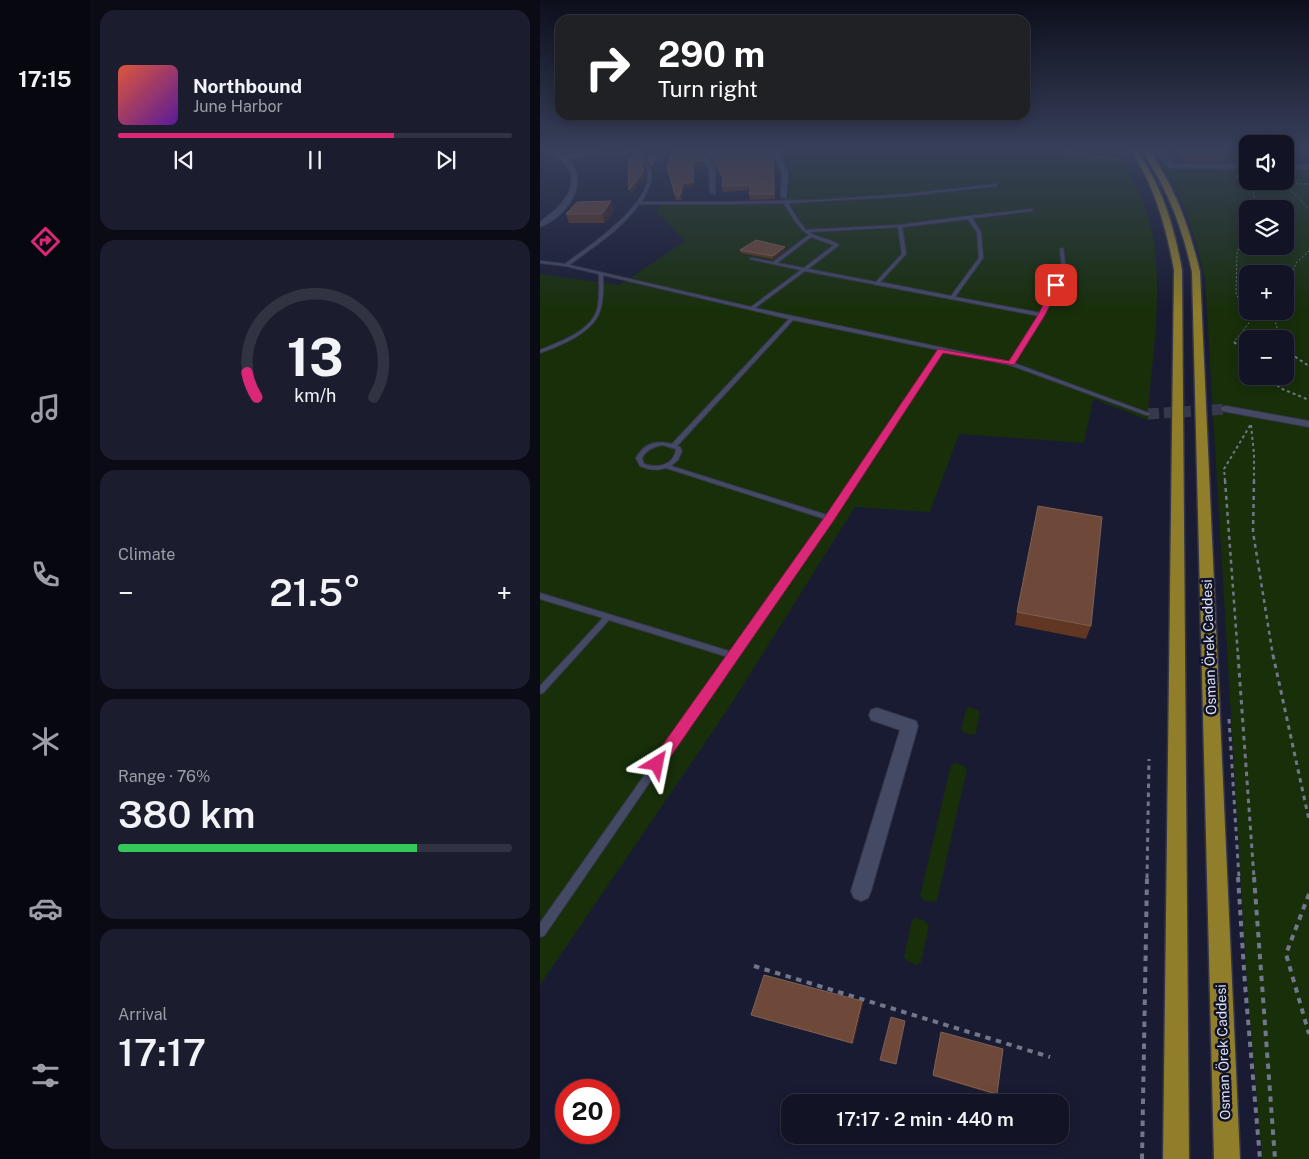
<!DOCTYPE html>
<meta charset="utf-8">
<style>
body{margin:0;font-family:"Public Sans",sans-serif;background:#1b1d2e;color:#f1f3f6;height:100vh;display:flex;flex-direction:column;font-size:19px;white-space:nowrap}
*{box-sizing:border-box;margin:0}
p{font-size:16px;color:#9c9ea7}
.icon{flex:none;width:28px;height:28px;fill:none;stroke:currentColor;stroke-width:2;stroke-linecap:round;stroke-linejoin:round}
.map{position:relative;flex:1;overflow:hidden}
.sheet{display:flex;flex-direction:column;gap:10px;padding:10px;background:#0a0b15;width:450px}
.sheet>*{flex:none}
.banner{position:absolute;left:15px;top:15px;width:475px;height:105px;border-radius:15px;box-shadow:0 2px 12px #0003,0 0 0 1px #313343;background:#202124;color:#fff;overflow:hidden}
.tools{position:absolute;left:699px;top:135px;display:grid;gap:10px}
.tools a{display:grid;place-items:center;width:55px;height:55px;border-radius:10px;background:#121426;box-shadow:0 2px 12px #0003,0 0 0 1px #313343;font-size:25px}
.speed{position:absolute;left:15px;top:1079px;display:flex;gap:10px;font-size:25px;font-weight:700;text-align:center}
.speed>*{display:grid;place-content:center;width:65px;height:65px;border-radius:50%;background:#121426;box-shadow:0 2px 12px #0003,0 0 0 1px #313343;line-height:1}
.speed .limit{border:8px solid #d22;background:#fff;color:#111}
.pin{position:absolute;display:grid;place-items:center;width:42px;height:42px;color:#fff;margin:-21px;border-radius:10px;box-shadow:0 2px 8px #0006}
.me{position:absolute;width:55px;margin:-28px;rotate:35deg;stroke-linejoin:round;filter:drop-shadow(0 0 4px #0008)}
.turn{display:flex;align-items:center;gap:18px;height:105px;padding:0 20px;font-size:22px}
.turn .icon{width:65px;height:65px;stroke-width:2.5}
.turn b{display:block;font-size:35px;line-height:42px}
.big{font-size:38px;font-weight:600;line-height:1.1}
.sheet .widget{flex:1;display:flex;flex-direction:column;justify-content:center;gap:8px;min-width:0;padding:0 18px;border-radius:15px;background:#1b1d2e}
.sheet .dial{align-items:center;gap:0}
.dial svg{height:130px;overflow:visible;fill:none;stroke:#313343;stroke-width:7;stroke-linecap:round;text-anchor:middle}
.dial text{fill:#f1f3f6;stroke:none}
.song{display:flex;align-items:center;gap:15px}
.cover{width:60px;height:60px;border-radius:8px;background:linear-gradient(135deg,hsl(10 70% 55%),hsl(270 70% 35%))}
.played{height:5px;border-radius:2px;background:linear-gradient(90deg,#db2777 70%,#313343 70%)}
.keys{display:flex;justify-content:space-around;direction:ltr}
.heat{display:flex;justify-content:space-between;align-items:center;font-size:28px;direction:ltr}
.charge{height:8px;border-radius:4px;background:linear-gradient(90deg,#34c759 76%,#313343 0)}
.trip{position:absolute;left:241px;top:1094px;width:288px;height:50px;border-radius:15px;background:#121426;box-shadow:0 2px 12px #0003,0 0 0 1px #313343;font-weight:600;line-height:50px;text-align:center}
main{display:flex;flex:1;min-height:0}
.menu{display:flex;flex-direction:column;width:90px;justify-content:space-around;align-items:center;background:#07080f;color:#9c9ea7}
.menu .icon{width:35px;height:35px}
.menu .on{color:#db2777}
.menu b{font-size:22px;color:#f1f3f6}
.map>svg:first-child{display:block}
</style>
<main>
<nav class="menu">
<b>17:15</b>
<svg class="icon on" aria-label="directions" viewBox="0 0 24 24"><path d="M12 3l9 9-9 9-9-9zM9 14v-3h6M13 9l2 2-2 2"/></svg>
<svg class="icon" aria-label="music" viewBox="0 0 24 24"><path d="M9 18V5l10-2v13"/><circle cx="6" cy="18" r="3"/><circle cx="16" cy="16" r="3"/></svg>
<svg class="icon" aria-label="phone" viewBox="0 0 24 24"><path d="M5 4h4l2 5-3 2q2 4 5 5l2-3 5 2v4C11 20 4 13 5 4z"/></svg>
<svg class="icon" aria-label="climate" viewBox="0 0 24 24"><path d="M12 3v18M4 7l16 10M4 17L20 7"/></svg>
<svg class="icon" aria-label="car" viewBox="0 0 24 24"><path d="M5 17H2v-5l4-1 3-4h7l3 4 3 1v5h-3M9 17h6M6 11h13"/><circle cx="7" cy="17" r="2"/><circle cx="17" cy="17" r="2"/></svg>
<svg class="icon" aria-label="filters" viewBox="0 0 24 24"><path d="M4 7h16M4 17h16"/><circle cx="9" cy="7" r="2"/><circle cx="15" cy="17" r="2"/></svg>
</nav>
<section class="sheet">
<div class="widget">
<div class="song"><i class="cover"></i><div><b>Northbound</b><p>June Harbor</p></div></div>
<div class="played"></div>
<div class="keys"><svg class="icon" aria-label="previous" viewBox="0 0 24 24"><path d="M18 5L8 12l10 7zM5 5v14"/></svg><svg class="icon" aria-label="pause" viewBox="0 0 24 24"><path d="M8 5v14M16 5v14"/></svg><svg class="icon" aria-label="next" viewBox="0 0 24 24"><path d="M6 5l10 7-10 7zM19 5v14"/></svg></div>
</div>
<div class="widget dial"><svg viewBox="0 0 100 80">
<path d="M14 69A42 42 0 1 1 86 69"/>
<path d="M14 69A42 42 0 0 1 8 54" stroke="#db2777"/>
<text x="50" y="56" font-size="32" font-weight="700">13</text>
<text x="50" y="72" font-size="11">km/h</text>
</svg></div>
<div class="widget"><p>Climate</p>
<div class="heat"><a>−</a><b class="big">21.5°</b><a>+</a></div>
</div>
<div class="widget"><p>Range · 76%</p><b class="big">380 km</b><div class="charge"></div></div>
<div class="widget"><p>Arrival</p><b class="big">17:17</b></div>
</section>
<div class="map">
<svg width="769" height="1159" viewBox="0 0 769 1159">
<rect width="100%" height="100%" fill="#181b32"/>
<g fill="#182f0a" fill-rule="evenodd">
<path d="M238,148H575C583,163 592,177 599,192C630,261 613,341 608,414L610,421L553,399L544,443L419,434L390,512L315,507L188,709L0,985V274L80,285L145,241L116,211L123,202L242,201L248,197L252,172Z"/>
<path d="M676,149H707V164H689Z"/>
<path d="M625,167L707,168L708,181H745V169L769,170V1159H722L707,985L665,278C655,239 647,201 625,167ZM708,209H745V246H708ZM708,274H745V311H708ZM708,339H745V376H708Z"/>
<path d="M430,707L436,709L440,712L436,733C432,736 424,734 421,730L426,709Z"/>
<path d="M415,763L422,765L427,769L397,900L393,902L383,900L380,896L411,765Z"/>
<path d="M376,918L384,920L389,926L381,962L377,965L367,961L364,957L372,920Z"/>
</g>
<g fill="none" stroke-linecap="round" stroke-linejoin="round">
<path stroke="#35394e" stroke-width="11" stroke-dasharray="11 5" stroke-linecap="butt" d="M608,414L686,409"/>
<g stroke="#343548" stroke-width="2">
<g id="lane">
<path d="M59,148H66L22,158L21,157Z"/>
<path d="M86,148C92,148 96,152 100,155C118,170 112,186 101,202H189L278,200L367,194L457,184L456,186L367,196L248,203L258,220L266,230L360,225L429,216L493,209L492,211L432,218L441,232L443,258L415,297L501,313L522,270L520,249L523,248L526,270L504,315L474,363L611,414L610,415H606L470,365L403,351L292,517V520H290L4,936L0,937V923L188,657L69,620L3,693L0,694V686L63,618L0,599V593L192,652L285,519L126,468C116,471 109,470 100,466L96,458C104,443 117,440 132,444L249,319L63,275C63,286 64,300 60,311C53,333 20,346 0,353V350C19,342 50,332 57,310C60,299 59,285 59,274L26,266L0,263V261L25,264C48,247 121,199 106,166C103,158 93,153 86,148ZM244,203C251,215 257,227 269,235L233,262L212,258L210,259L261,270L211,307L29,265C53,247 82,229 99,204H189ZM428,219L437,232L439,258L411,296L340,282L366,254L362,227ZM358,227L362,254L336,282L268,269L299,245C290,239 278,238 269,232ZM271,237L294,245L264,268L237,263ZM265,271L334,284L336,285H338L499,316L470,362L215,308ZM253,320L399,350L287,515L131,466L138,460L142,451L140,447L137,446ZM122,445L136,449C134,465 118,469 104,464L102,458C106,450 113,447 122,445Z"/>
</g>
</g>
<g stroke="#343548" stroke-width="2">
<g id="street">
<path d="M2,148C12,148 19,152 27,158C53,181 26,217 0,227V222C18,209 44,187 25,164C19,157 10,153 2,148Z"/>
<path d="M155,148H161L175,168V194L170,193L169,168Z"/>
<path d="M229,148H235L248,173L246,198L241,197L242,173Z"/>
<path d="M613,148H619L633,164L708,165V169L632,168L626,165Z"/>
<rect x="745" y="165" width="24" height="4"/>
<path d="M686,406L769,421V427L682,411L681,409L682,407Z"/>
<path d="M337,708L376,721L378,726L331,891L328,898L321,901L314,898L311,891L360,730L331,720L329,715L331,710Z"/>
</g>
</g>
<g stroke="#343548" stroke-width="3">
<g id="primary">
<path d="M589,148H595C622,185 634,226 642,270L649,1159H623L634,270C626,226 615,186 589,148Z"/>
<path d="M600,148H607C635,186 649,226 660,272L700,1159H674L652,272C642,226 627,187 600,148Z"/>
</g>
</g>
<g stroke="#72768a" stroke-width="1" stroke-dasharray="2 2" stroke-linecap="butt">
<path d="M518,148L538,155L579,160"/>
<path d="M696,177L712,186L717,209"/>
<path d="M708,183L769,184"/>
<path d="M744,183L769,209"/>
<path d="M745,293L756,263L769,251"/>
<path d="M738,311L735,320L740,339"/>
<path d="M695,343L694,342L712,319L696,294L697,252L708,230"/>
</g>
<g stroke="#72768a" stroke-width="2" stroke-dasharray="3 3" stroke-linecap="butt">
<path d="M694,342L708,355"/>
<path d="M745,350L769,366"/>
<path d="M729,376L740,388L769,400"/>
<path d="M711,425L714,454V481"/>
<path d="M685,481L684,469L711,424"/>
</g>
<g stroke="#72768a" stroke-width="2.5" stroke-dasharray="4 4" stroke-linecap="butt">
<path d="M685,480L698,656"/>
<path d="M714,480L713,532L733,656"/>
</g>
<g stroke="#72768a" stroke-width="3" stroke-dasharray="4.5 4.5" stroke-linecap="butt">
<path d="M698,655L714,878"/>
<path d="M733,655L769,820"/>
<path d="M689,719L699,878"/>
<path d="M607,878L609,759"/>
</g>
<g stroke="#72768a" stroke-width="4" stroke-dasharray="5.5 5.5" stroke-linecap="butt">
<path d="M698,877L705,985L720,1159"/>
<path d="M714,877L735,1159"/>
<path d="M769,894L746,954L769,1034"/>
<path d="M214,966L510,1057"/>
<path d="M602,1159L607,877"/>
</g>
<use href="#lane" fill="#444964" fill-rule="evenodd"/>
<use href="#street" fill="#444964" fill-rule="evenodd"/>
<use href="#primary" fill="#907e2a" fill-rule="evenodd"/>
</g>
<g fill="#613622">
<path d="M18,148H42L43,150L25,154Z"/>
<path d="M140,148H155L164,161L165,166L154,167V187L144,189L141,200H136L127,167L144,150Z"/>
<path d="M164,148H230L234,161L235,199L210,200L209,194L210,190L183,192L182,186L183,180L177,167Z"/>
<path d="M634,148H682L686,152L683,162H646Z"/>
<path d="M74,210L65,223H29L26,214Z"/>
<path d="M245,247V251L233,259L201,253L200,250Z"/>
<path d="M477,612L551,626L546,639L475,625Z"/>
<path d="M322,1001L323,1003L313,1044L213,1016L211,1015Z"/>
<path d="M401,1032L457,1094L456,1095L393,1076Z"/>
</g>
<g fill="#3e231f">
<path d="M29,148H42L43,150L25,154L23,150Z"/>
<path d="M54,153V156L32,161L31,159Z"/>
<path d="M118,156V159L112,168L111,165Z"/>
<path d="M233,156L234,161L235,199L234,194Z"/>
<path d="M164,161L165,166L154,167V187L144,189L141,200L140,195L143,184L153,162Z"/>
<path d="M104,171L105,176L91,195L89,190Z"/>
<path d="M71,201L74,210L65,223L62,214Z"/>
<path d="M245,247V251L233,259V256Z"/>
<path d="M322,1001L323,1003L313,1044L312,1043Z"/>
</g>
<g fill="#6e4838" stroke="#806055">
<path d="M150,148H155L164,161L153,162V182L143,184L140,195H135L127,167L134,151L151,149Z"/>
<path d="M166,148H230L233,156L234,194H209L211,185L182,186L183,178L175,162Z"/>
<path d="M645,148H682L686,152L649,153Z"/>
<path d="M49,151L54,153L31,159L29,155Z"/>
<path d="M118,156L111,165L107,158Z"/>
<path d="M100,157L104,171L89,190L88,159Z"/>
<path d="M71,201L62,214H26L37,202Z"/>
<path d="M216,240L245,247L233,256L200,250Z"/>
<path d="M498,506L562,517L551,626L477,612Z"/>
<path d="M224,975L322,1001L312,1043L211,1015Z"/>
<path d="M351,1017L365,1021L356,1064L340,1060Z"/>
<path d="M401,1032L463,1049L457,1094L393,1075Z"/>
</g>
<linearGradient id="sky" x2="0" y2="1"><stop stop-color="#0d0f1c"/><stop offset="0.48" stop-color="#373f5a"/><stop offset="1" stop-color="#373f5a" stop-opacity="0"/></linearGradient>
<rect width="769" height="311" fill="url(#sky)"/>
<path fill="#db2777" stroke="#8e194d" d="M516,283L520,285L505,315L474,365L403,353L294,520L122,769L117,771L112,769L110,764L112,760L286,515L398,349L469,361L498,315L513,285Z"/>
<g text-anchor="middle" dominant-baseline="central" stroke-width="5" stroke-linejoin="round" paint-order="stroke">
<g font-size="14" fill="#dce0f0" stroke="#0f1228">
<text transform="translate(669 647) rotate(-92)">Osman Örek Caddesi</text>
<text transform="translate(683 1052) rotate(-92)">Osman Örek Caddesi</text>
</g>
</g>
</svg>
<div class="tools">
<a><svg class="icon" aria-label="sound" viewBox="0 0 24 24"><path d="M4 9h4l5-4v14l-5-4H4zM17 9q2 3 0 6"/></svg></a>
<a><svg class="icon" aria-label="layers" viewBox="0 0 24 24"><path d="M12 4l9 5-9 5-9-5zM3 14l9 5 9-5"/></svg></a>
<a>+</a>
<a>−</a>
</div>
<div class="speed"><div class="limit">20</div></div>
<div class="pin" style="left:516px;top:285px;background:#d93025"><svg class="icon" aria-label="arrive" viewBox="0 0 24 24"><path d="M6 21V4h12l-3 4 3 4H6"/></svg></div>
<svg class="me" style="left:117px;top:764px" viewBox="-20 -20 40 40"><path d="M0-17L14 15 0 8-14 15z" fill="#db2777" stroke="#fff" stroke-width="4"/></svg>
<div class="trip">17:17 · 2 min · 440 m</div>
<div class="banner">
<div class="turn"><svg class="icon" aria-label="right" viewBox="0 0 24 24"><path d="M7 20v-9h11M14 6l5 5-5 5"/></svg><div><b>290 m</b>Turn right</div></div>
</div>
</div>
</main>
